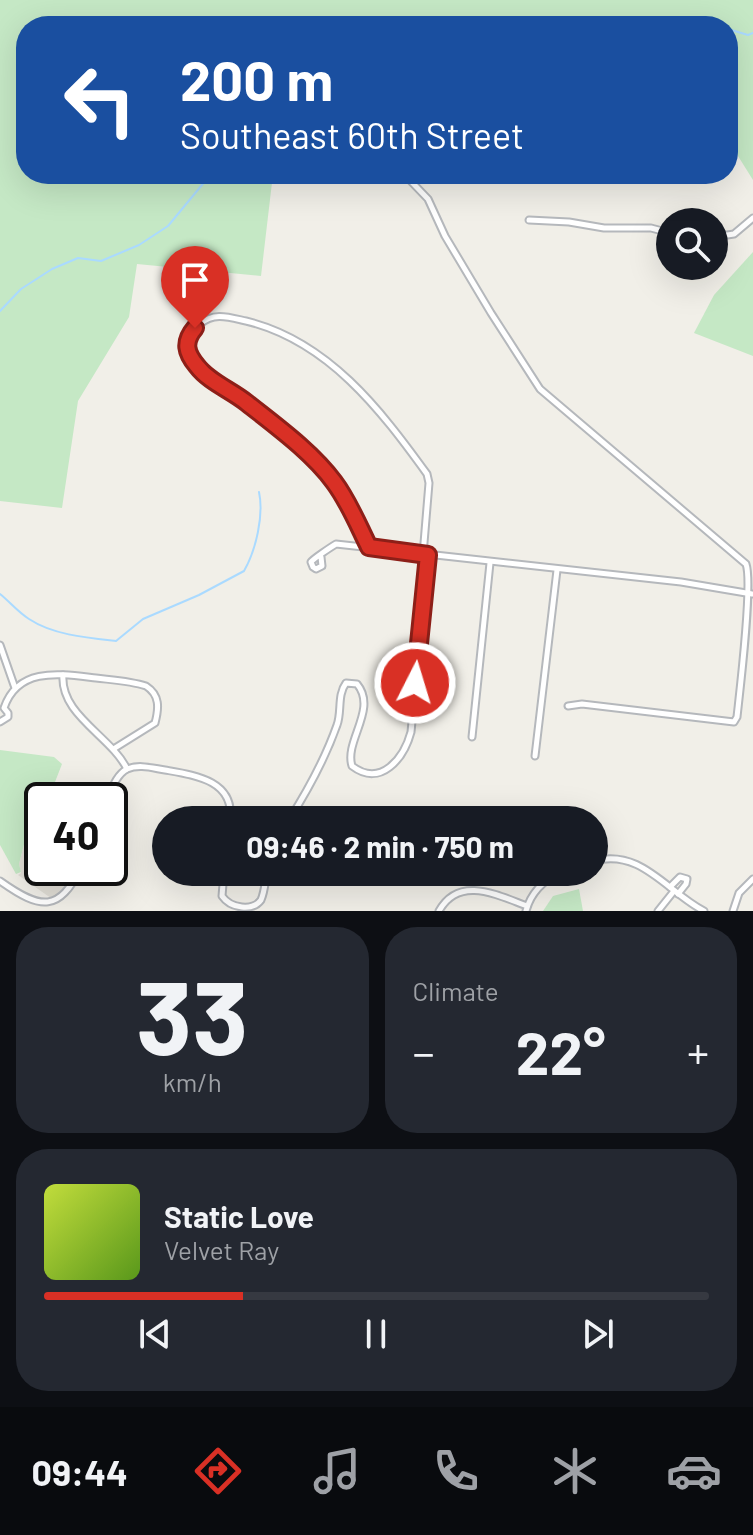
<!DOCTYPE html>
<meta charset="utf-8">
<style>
body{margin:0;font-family:Barlow,sans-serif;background:#242831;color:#f1f3f6;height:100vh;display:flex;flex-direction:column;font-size:30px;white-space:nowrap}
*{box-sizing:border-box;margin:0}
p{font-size:26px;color:#9ea1a6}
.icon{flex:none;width:44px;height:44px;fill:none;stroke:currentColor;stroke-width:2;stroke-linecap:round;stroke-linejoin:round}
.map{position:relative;height:911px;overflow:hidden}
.side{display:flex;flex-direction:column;gap:16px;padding:16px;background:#0d0f14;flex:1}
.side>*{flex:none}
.guide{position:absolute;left:16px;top:16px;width:722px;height:168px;border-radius:32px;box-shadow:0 8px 32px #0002;background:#1a4fa0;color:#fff;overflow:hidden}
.tools{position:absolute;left:656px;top:208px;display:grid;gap:16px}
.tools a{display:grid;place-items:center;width:72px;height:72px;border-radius:50%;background:#171b24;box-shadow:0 8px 32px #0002;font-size:40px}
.speed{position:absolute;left:24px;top:782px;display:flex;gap:16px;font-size:40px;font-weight:700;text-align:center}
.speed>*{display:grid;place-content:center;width:104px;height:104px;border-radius:50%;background:#171b24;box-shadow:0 8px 32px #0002;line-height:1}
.speed .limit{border:4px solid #111;border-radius:12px;background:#fff;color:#111}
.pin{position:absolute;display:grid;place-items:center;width:68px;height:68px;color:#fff;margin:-82px -34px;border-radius:50% 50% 50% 0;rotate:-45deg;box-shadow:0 0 8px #0007}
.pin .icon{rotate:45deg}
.me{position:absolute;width:88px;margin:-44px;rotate:5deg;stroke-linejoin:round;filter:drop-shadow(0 0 6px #0008)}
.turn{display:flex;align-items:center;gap:28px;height:168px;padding:0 32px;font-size:36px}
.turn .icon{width:104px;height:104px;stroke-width:2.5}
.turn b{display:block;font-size:56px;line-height:68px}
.big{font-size:60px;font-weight:700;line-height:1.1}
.side .card{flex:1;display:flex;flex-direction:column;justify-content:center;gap:12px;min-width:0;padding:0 28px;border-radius:32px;background:#242831}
.side .dial{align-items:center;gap:0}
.dial b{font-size:104px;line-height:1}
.song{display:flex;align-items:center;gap:24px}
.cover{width:96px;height:96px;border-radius:12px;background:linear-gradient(135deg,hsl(70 70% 55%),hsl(90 70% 35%))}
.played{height:8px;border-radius:4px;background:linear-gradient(90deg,#d93025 30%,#363941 30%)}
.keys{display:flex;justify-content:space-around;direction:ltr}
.heat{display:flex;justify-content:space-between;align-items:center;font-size:44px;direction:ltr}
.side .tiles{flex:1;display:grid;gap:16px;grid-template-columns:1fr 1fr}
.card:last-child{grid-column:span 2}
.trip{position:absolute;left:152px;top:806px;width:456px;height:80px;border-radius:40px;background:#171b24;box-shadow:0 8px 32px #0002;font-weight:700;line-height:80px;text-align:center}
.dock{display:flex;height:128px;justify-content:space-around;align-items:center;background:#090b0e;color:#9ea1a6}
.dock .icon{width:56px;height:56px}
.dock .on{color:#d93025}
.dock b{font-size:36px;color:#f1f3f6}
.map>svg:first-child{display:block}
</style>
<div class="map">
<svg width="753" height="911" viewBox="0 0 753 911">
<rect width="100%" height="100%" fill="#f1efe8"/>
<path fill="#e1ded6" d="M27,834L42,837V868H77L69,892L58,903L18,875L21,873L19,864Z"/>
<g fill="#c5e8c5">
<path d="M0,0H753V180L728,140V26H26V174H273L261,276L137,264L129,317L78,401L62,508L0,501Z"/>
<path d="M753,252V356L694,333L714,295Z"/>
<path d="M0,750L54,757L62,764L48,800H42V837L27,833L19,864L21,872L16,874L0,845Z"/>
<path d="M579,889L583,911H543L553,896Z"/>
</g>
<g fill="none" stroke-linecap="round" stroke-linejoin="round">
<g stroke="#aadaff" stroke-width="2">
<path d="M607,26H612"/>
<path d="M669,26H679"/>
<path d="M728,29L748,35L753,33"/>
<path d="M0,311L21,289L52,269L78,258L101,261L139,245L168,226L211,174"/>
<path d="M0,594C10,602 18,612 29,619C53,635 88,638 116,641L143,619L199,595L244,571C256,550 264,515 259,492"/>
</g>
<g stroke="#b5b8bc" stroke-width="9">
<g id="minor">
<path d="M404,174L428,199L445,236L491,313L540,389L746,564C753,583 740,689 737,717L734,722L582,704L568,706"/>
<path d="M529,220L569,222L604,228H651L670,233"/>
<path d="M714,237L734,234L753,218"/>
<path d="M369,547C355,520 345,492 323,469C299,445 272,422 245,401C225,386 195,376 187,350C184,339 193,331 200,324C214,312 228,317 246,321C328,341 380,409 427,474L429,483L423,555"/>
<path d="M321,557L322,566L316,569L313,567L311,562C313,559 331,547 336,544L681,582L752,594"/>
<path d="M0,645L15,688"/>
<path d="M63,675C60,715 111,736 127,769"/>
<path d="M0,722L8,717V713L4,708C18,666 61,674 96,678C113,680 131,681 146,686C160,695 159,708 155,723L115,748"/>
<path d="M472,737L490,563"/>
<path d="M535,756L557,570"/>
<path d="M107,800C112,789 116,775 127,769C139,764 152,768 165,770C194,775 235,780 230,820"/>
<path d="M289,820C308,790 325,759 337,725C342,712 337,695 346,683L357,684C378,709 344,741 352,766C381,788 404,758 411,732L428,555"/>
<path d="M594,861C641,848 667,892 704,911"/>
<path d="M224,872L222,896C231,909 253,911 261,900C265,891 265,881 267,872"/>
<path d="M0,881C42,911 59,911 81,868"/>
<path d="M670,887L680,877L687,879L686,884L678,894"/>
<path d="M439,911C459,875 497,895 527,906"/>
<path d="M526,911C531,892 544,880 561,872"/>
<path d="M658,911L674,891"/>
<path d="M733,911L739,893L753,879"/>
</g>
</g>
<use href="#minor" stroke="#fff" stroke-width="5"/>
</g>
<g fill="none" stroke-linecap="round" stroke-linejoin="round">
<g stroke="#8d1f18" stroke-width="20">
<path id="route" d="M195,328C183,342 186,353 197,366C209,382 231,390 247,403C276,426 312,452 334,482C349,502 358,525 369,547L428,555L415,683"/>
</g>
<use href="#route" stroke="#d93025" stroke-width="14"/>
</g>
</svg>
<div class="tools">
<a><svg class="icon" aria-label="search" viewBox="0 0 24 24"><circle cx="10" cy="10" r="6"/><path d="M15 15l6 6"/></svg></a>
</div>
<div class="speed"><div class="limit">40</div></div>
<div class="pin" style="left:195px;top:328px;background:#d93025"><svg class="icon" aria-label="arrive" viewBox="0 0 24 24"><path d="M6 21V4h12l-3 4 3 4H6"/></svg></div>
<svg class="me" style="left:415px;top:683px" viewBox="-20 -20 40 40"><circle r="17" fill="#d93025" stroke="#fff" stroke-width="3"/><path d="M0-11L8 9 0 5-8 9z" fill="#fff"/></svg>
<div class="trip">09:46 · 2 min · 750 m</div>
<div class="guide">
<div class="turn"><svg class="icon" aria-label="left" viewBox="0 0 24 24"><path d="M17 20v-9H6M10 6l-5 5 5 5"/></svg><div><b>200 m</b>Southeast 60th Street</div></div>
</div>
</div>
<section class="side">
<div class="tiles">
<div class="card dial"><b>33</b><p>km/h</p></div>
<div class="card"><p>Climate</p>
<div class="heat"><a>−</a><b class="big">22°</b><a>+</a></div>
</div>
<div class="card">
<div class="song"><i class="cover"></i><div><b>Static Love</b><p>Velvet Ray</p></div></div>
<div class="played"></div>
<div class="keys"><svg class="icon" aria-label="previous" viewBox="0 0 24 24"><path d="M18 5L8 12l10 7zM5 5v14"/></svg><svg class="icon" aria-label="pause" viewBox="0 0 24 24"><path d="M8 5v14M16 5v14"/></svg><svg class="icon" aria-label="next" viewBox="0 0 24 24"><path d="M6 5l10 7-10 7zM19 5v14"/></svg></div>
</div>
</div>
</section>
<nav class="dock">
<b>09:44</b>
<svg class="icon on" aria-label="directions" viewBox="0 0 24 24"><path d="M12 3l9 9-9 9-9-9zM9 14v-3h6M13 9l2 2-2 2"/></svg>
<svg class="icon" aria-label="music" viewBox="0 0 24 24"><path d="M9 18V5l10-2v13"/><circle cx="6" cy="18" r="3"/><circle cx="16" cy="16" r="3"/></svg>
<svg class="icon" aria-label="phone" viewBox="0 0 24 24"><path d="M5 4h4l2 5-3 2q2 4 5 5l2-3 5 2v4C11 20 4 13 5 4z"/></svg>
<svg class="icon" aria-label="climate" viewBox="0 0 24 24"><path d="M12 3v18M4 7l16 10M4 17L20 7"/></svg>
<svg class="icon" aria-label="car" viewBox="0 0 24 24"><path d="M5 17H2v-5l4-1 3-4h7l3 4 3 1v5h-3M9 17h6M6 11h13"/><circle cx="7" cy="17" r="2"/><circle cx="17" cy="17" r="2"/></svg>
</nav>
